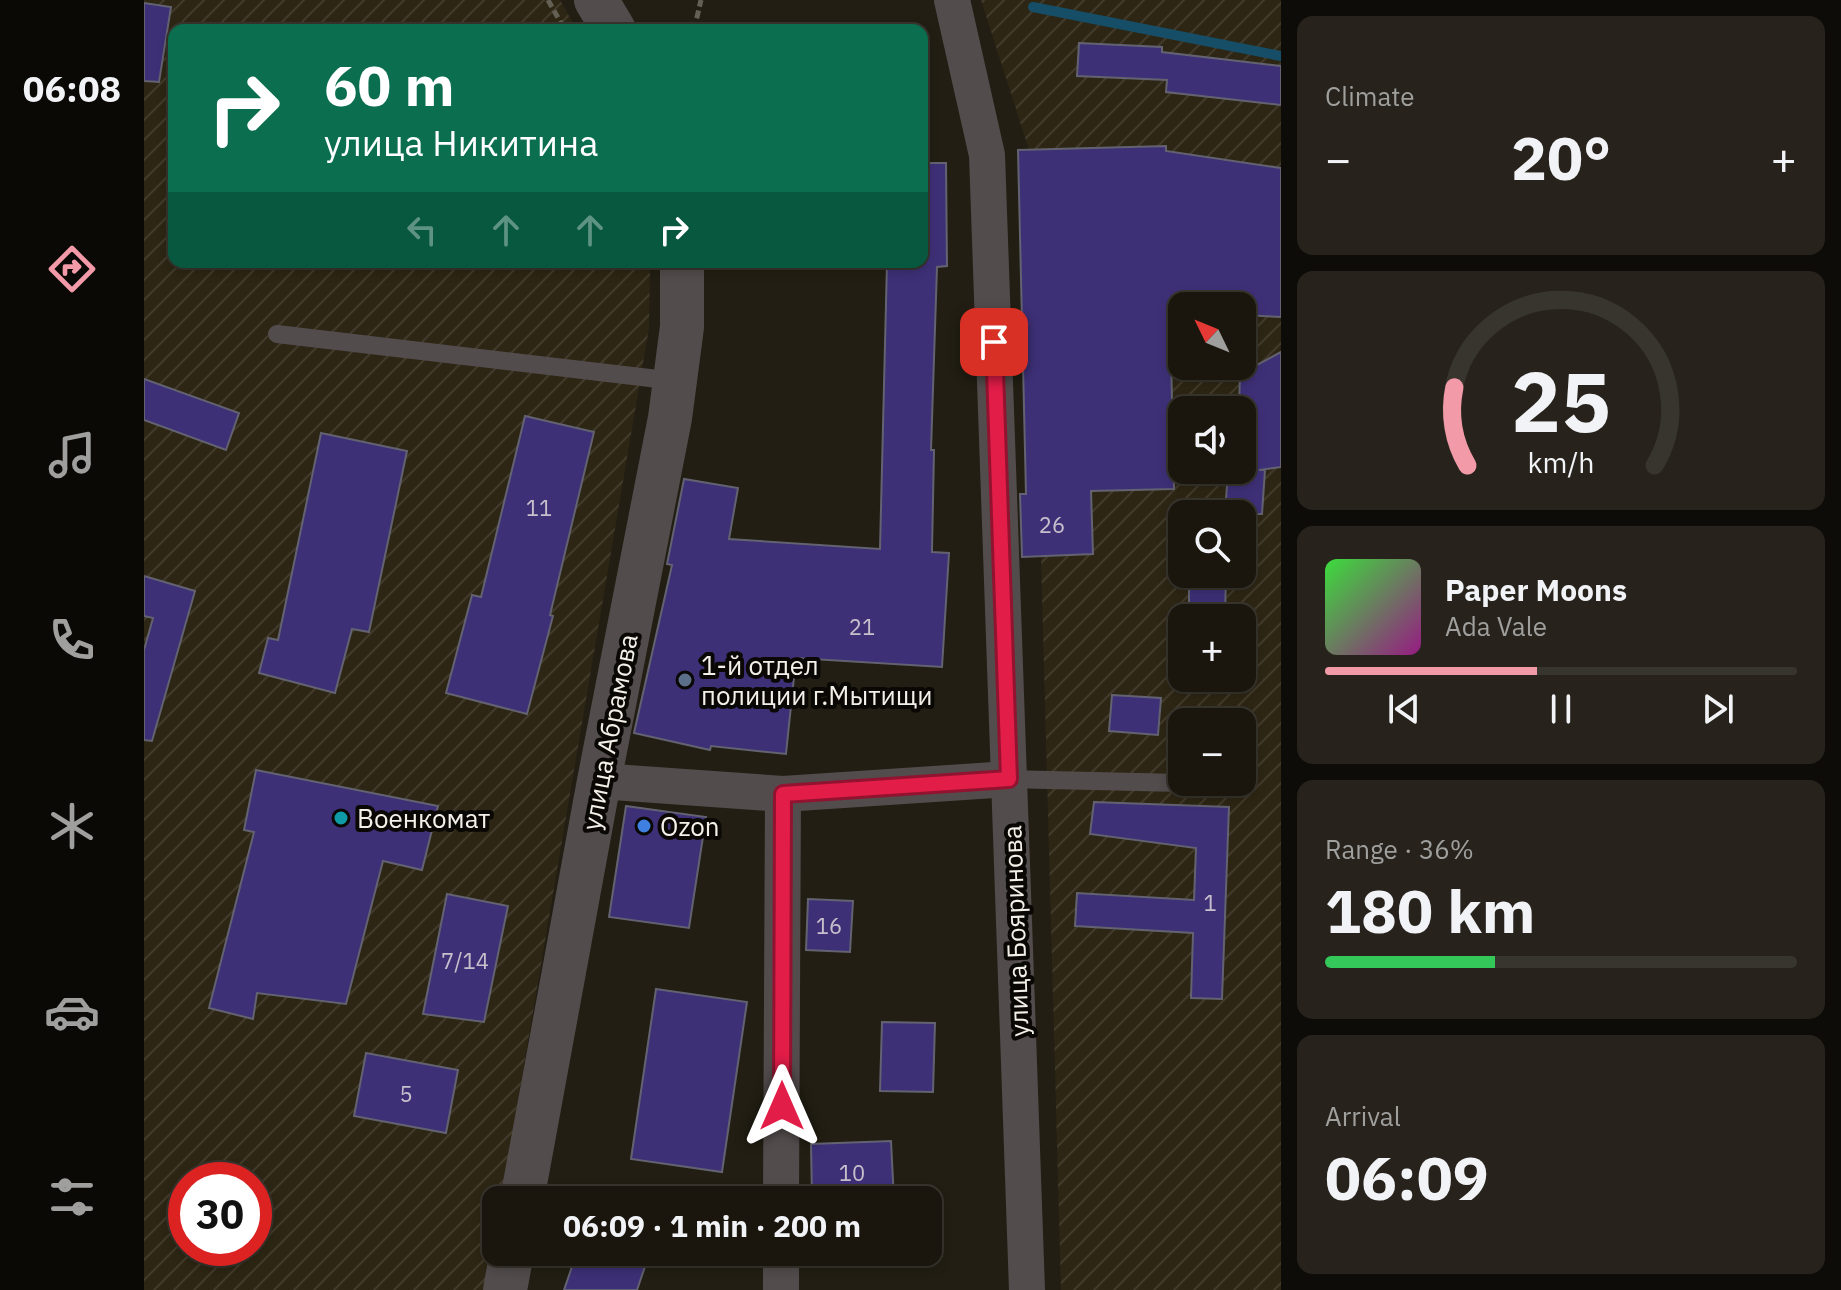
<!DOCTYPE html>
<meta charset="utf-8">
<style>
body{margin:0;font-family:"IBM Plex Sans",sans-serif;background:#27231c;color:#f1f3f6;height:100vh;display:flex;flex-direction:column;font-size:30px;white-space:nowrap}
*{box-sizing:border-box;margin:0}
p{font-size:26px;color:#9f9f9e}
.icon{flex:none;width:44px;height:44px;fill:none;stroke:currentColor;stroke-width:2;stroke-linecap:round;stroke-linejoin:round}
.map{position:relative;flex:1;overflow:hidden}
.details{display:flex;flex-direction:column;gap:16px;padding:16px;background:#0e0c08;width:560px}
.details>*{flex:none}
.banner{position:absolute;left:24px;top:24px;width:760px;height:244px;border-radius:16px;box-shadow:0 4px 12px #0003,0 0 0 2px #38352e;background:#0b6e4f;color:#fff;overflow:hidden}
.needle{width:52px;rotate:313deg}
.fabs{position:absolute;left:1024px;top:292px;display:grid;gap:16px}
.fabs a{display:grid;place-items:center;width:88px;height:88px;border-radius:16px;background:#1a160e;box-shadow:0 4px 12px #0003,0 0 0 2px #38352e;font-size:40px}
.speed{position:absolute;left:24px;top:1162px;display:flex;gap:16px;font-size:40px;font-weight:700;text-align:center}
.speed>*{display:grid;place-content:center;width:104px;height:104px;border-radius:50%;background:#1a160e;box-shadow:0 4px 12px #0003,0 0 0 2px #38352e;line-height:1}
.speed .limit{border:12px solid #d22;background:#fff;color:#111}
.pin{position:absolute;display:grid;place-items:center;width:68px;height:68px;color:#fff;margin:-34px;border-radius:16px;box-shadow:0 4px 12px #0006}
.me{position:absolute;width:88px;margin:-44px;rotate:0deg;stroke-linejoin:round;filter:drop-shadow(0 0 6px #0008)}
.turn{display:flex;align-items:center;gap:28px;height:168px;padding:0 24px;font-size:36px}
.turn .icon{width:104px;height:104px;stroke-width:2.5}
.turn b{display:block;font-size:56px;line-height:68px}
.lanes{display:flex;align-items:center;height:76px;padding:0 24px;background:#0003;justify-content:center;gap:40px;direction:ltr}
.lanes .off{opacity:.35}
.big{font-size:60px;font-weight:800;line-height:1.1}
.details .widget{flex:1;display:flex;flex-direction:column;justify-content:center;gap:12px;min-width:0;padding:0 28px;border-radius:16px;background:#27231c}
.details .dial{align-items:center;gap:0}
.dial svg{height:208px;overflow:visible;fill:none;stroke:#38352e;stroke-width:7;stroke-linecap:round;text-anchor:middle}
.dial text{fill:#f1f3f6;stroke:none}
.song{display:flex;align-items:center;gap:24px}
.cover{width:96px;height:96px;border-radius:12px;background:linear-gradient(135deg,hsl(120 70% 55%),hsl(310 70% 35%))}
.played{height:8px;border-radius:4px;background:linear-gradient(90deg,#f39aa8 45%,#38352e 45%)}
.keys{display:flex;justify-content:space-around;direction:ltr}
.heat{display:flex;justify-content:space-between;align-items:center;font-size:44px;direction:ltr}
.charge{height:12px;border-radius:6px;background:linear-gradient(90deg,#34c759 36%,#38352e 0)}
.trip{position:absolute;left:338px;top:1186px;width:460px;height:80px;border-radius:16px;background:#1a160e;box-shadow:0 4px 12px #0003,0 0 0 2px #38352e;font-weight:800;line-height:80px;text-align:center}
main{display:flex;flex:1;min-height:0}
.tabs{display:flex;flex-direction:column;width:144px;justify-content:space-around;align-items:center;background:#0a0906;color:#9f9f9e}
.tabs .icon{width:56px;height:56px}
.tabs .on{color:#f39aa8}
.tabs b{font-size:36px;color:#f1f3f6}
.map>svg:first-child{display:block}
</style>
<main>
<nav class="tabs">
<b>06:08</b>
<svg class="icon on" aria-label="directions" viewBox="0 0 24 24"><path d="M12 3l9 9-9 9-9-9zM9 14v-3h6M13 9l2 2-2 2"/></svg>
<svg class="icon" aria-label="music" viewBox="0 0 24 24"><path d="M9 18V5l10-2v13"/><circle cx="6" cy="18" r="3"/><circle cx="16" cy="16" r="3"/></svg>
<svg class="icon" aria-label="phone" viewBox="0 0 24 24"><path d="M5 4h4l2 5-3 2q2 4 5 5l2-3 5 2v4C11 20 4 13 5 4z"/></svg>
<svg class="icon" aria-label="climate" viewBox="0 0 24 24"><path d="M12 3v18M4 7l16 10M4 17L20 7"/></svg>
<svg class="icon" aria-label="car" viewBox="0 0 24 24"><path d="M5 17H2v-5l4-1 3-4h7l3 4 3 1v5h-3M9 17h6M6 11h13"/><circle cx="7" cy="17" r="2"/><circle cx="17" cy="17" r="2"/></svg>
<svg class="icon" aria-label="filters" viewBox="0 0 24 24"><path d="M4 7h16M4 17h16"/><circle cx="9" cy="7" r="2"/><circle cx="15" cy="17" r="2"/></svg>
</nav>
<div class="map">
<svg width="1137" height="1290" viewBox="0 0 1137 1290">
<defs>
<pattern id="industrial-furrows" width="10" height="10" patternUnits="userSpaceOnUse" patternTransform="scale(2)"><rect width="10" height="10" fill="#2d2614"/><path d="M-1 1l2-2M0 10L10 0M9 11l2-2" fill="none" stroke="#423b2b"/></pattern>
</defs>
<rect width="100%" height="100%" fill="#221e13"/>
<g fill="url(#industrial-furrows)" fill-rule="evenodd">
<path d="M0,0H416L433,30H30V262H506L505,328L357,1200H352V1233L343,1290H0ZM42,1180H110V1248H42Z"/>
<path d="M837,0H1137V1290H917L886,153ZM1038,306H1098V366H1038ZM1038,410H1098V470H1038ZM1038,514H1098V574H1038ZM1038,618H1098V678H1038ZM1038,722H1098V782H1038Z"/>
</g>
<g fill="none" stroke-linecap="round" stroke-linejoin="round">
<path stroke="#164e67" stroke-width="10" d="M889,7L1137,56"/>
</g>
<g fill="#3e3077" stroke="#636270" stroke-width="2">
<path d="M0,3L27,7L15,82L0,81Z"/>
<path d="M935,43L1018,47V52L1137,66V105L1022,92L1023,80L933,76Z"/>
<path d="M1022,146V151L1137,168V317L1098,315V306H1038V312L1026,311L1030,489L947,491L949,554L878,557L876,494H882L874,150Z"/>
<path d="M778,163H802L803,266L793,267L787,450H790L788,552L805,553L798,667L652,658L642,754L567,746L566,750L490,733L528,565L523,564L540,479L594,488L585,539L736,549L743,262H778Z"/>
<path d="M1137,352V467L1115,470H1121L1118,514H1081L1083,485H1092L1093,470H1098V410H1095L1096,374Z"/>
<path d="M0,379L95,413L82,450L0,420Z"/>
<path d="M381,416L450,432L406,615L409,616L383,714L302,693L328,595L337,597Z"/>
<path d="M177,433L263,451L225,632L208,629L191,693L115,673L124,638L134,640Z"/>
<path d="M1045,574H1082L1081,618H1045Z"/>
<path d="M0,576L51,591L8,741L0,740V650L9,618L0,616Z"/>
<path d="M968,695L1017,698L1014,735L965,731Z"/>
<path d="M112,770L294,806L278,870L239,861L202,1004L113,993L109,1019L65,1008L110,832L100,830Z"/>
<path d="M950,802L1085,807L1078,999L1047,998L1049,933L931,926L933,893L1050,900L1052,848L946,834Z"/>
<path d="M482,806L562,817L545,928L465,917Z"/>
<path d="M303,894L364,906L340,1022L279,1014Z"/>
<path d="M664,899L709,901L706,952L662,950Z"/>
<path d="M512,989L603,1002L578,1172L487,1159Z"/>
<path d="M738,1022L791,1023L789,1092L736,1091Z"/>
<path d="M222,1053L314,1070L302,1133L210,1116Z"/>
<path d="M747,1141L750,1200H668L667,1144Z"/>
<path d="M433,1252H506L493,1290H420Z"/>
</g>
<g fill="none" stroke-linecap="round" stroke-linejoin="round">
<g stroke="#646056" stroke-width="5" stroke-dasharray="8 4" stroke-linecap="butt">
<path d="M404,0L421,30"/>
<path d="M550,30L557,0"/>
</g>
<g stroke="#534c4d" stroke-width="18">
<path d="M133,334L531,381"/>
<path d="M865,779L1037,783"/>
</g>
<g stroke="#534c4d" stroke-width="36">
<path d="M808,0L843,155L883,1290"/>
<path d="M455,781L639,794L865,779"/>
<path d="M637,1200L639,794"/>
<path d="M637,1290V1252"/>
</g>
<g stroke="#534c4d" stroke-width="44">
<path d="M452,0L470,30"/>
<path d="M378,1200L455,781L526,418L538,327V262"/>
<path d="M361,1290L368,1252"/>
</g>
</g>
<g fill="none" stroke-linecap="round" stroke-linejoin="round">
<g stroke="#92132f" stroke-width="20">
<path id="route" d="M638,1106L639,794L865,779L850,342"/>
</g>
<use href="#route" stroke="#e11d48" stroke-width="14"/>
</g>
<circle fill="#5c6f8a" stroke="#0a0804" stroke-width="3" cx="541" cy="680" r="8"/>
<circle fill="#0f9aa8" stroke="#0a0804" stroke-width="3" cx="197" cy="818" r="8"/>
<circle fill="#3f7fe0" stroke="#0a0804" stroke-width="3" cx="500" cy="826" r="8"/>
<g text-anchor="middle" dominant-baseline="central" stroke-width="8" stroke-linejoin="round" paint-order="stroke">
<g font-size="22" fill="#c6c0cc">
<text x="395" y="507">11</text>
<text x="908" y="524">26</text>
<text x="718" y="626">21</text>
<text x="1066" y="902">1</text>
<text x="685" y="925">16</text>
<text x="321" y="960">7/14</text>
<text x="262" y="1093">5</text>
<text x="708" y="1172">10</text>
</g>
<g font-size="26" fill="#f3f0e9" stroke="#0a0804" text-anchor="start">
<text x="557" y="665">1-й отдел<tspan x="557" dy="30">полиции г.Мытищи</tspan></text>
<text x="213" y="818">Военкомат</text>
<text x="516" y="826">Ozon</text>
</g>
<g font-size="26" fill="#f3f0e9" stroke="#0a0804">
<text transform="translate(465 732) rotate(-79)">улица Абрамова</text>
<text transform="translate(871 931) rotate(-92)">улица Бояринова</text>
</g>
</g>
</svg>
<div class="fabs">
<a><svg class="needle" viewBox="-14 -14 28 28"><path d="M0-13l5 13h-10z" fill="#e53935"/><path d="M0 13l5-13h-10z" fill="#9f9f9e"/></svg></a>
<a><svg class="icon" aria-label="sound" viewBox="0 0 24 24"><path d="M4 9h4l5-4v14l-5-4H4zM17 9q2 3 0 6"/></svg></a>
<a><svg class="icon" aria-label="search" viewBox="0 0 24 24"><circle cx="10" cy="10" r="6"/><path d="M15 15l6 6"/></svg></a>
<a>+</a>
<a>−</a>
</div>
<div class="speed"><div class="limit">30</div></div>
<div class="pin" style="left:850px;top:342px;background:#d93025"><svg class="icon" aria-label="arrive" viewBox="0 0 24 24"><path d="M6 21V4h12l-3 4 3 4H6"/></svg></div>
<svg class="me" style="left:638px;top:1106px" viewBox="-20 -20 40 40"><path d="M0-17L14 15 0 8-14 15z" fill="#e11d48" stroke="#fff" stroke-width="4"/></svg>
<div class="trip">06:09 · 1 min · 200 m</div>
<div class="banner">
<div class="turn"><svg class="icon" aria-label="right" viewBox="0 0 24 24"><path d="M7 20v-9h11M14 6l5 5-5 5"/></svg><div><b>60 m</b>улица Никитина</div></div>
<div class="lanes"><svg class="icon off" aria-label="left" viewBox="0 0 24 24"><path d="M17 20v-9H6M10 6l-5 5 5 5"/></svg><svg class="icon off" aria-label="ahead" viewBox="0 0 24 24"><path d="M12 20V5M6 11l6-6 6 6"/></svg><svg class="icon off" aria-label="ahead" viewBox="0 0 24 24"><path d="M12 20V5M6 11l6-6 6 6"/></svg><svg class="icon" aria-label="right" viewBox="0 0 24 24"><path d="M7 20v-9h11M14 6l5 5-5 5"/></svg></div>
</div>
</div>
<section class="details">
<div class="widget"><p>Climate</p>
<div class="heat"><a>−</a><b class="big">20°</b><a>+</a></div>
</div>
<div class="widget dial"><svg viewBox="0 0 100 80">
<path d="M14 69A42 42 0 1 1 86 69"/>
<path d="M14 69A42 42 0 0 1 9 39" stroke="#f39aa8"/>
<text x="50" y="56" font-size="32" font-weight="700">25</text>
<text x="50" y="72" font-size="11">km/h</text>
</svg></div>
<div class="widget">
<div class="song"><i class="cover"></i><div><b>Paper Moons</b><p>Ada Vale</p></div></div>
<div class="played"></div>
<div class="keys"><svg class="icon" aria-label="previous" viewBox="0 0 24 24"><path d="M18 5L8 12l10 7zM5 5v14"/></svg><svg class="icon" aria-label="pause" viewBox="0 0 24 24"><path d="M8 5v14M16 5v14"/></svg><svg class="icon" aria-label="next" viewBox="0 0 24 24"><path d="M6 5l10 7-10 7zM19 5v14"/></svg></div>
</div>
<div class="widget"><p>Range · 36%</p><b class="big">180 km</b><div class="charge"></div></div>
<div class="widget"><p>Arrival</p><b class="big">06:09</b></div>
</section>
</main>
